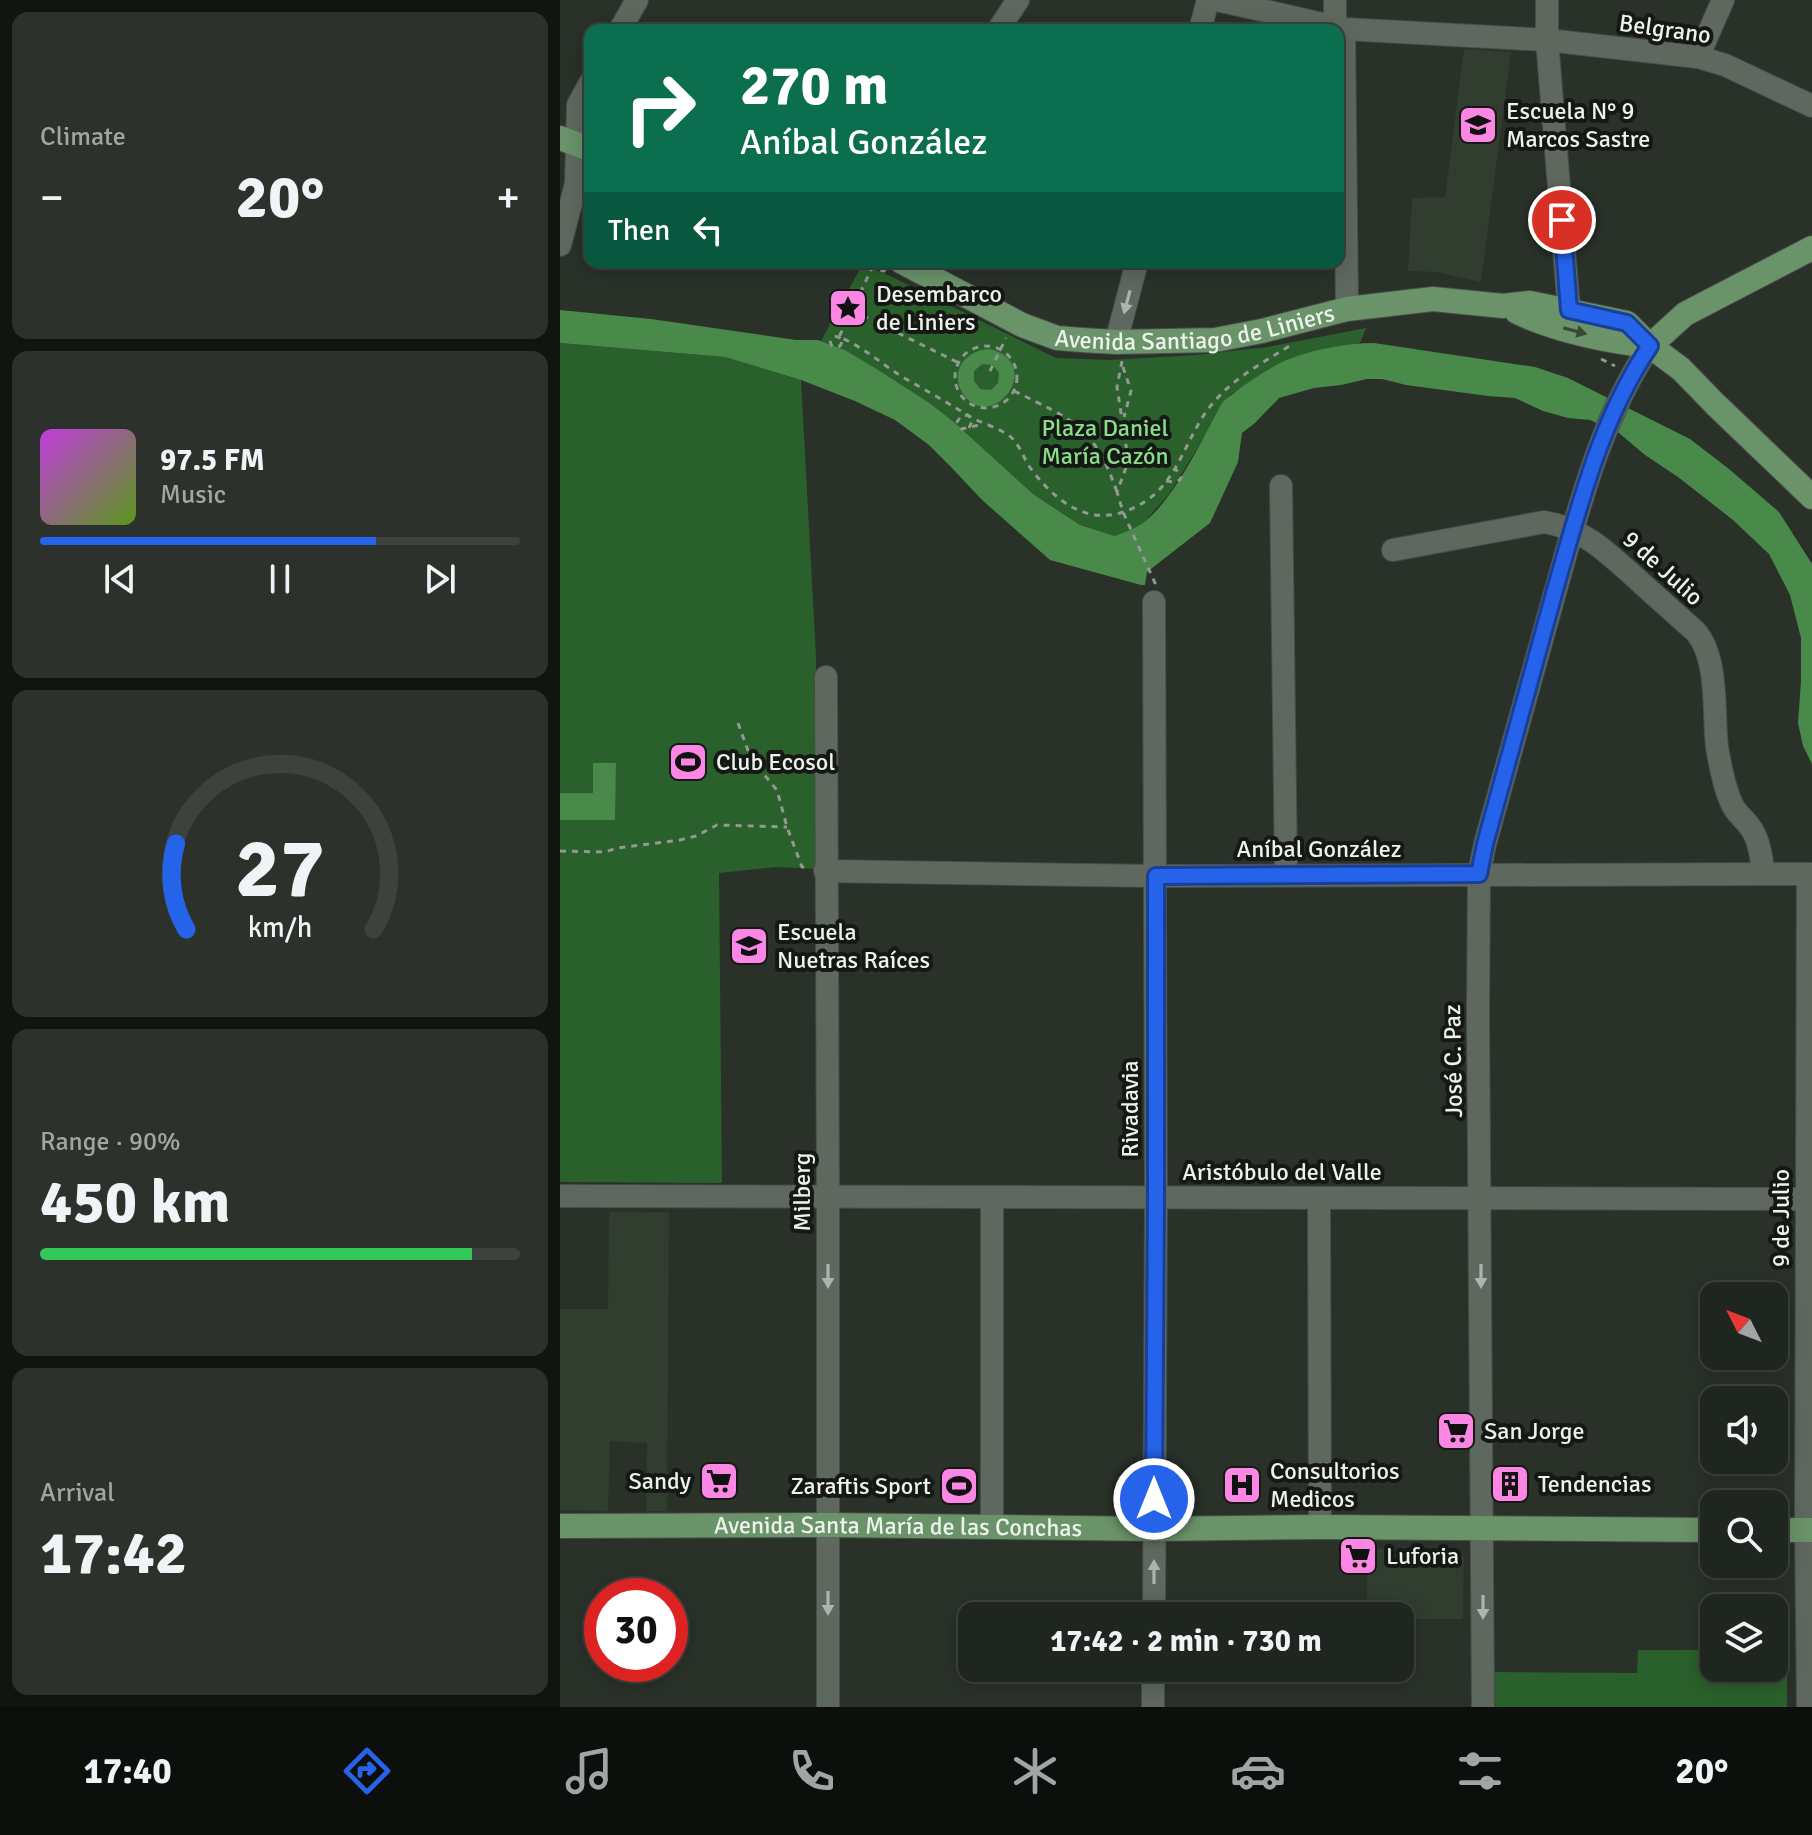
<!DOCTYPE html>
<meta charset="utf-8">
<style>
body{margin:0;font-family:Signika,sans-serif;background:#2c312c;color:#f1f3f6;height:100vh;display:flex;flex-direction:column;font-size:30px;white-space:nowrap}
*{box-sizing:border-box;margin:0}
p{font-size:26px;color:#a1a5a4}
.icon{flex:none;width:44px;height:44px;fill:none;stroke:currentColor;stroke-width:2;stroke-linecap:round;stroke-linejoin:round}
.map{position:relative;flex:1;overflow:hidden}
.sheet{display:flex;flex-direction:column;gap:12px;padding:12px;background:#111411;width:560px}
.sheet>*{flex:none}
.guide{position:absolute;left:24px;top:24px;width:760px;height:244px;border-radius:16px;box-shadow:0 4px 20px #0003,0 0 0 2px #3c423d;background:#0b6e4f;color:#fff;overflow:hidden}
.needle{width:52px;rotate:312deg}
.buttons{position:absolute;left:1140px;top:1282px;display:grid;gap:16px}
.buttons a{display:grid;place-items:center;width:88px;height:88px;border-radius:16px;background:#1f251f;box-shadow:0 4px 20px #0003,0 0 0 2px #3c423d;font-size:40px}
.speed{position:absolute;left:24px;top:1578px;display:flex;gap:16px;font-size:40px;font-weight:700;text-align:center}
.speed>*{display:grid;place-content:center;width:104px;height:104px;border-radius:50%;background:#1f251f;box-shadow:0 4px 20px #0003,0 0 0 2px #3c423d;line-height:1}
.speed .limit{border:12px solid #d22;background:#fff;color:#111}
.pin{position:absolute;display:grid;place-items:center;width:68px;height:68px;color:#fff;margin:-34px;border:4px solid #fff;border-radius:50%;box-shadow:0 2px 8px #0007}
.me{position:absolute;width:88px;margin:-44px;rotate:0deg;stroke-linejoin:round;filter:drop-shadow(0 0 6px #0008)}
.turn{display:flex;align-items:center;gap:28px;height:168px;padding:0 24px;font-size:36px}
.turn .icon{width:104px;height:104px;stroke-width:2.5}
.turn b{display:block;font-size:56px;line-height:68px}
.then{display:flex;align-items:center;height:76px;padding:0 24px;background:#0003;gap:16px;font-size:30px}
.big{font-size:60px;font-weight:700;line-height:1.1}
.sheet .tile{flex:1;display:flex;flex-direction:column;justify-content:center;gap:12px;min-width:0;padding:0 28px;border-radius:16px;background:#2c312c}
.sheet .dial{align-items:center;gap:0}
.dial svg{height:208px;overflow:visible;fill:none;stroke:#3c423d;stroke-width:7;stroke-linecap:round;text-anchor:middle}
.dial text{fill:#f1f3f6;stroke:none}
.song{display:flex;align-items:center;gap:24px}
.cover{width:96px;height:96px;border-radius:12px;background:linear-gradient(135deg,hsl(290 70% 55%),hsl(90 70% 35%))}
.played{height:8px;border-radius:4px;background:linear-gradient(90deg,#2563eb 70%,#3c423d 70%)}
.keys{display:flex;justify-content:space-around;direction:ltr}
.heat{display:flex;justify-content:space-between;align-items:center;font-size:44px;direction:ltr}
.charge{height:12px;border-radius:6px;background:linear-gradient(90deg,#34c759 90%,#3c423d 0)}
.trip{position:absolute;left:398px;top:1602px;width:456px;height:80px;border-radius:16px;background:#1f251f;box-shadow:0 4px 20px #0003,0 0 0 2px #3c423d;font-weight:700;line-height:80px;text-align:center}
.dock{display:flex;height:128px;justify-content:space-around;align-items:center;background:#0c0f0c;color:#a1a5a4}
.dock .icon{width:56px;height:56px}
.dock .current{color:#2563eb}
.dock b{font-size:36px;color:#f1f3f6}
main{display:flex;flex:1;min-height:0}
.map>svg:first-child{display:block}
</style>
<main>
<section class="sheet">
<div class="tile"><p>Climate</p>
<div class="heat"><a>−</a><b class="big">20°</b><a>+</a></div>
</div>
<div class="tile">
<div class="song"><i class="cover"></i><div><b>97.5 FM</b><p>Music</p></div></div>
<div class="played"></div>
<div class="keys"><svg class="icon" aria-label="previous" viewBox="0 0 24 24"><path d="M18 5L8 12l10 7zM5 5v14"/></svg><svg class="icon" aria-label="pause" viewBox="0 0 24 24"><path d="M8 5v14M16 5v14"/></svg><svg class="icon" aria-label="next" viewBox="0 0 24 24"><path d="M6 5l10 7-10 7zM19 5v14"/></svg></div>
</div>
<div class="tile dial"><svg viewBox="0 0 100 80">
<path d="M14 69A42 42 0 1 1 86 69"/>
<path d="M14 69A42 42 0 0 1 10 36" stroke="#2563eb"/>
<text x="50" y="56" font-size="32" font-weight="700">27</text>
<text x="50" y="72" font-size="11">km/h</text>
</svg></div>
<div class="tile"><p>Range · 90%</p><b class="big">450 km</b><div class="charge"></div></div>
<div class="tile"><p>Arrival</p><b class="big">17:42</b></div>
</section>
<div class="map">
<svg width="1252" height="1707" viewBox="0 0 1252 1707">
<rect width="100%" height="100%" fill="#293129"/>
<g fill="#303d2f">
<path d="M904,49L951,52L921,282L876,272L848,271L852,198L885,197Z"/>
<path d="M49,1212H109L107,1511H86L87,1443L50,1441L48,1511L0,1510V1309H48Z"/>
<path d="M807,1549H897L904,1556L903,1619H854V1640H840V1616H807Z"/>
</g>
<g fill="#2a602b">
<path d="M302,265L324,273L496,358L550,360L636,355L708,347L806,328L800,343L732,358L671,394L609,494L582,525L555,536L520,525L473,494L395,423L371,404L285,350L261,341Z"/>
<path d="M0,343L165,357L241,380L256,656L258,869L217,867L159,873L162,1183L0,1182Z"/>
<path d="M1078,1650H1154V1668H1214V1650H1227V1707H933V1672L1077,1673Z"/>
</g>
<g fill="#49894a" fill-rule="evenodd">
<path d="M0,310L91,319L236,340H258L285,350L315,368L371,404L395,423L473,494L520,525L555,536C564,532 575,529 583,523C614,500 643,438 662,403C674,391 715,363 732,358C756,349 788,343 814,343L975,367L1008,378L1130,439L1169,469L1219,512L1252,564V764L1243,746L1238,723L1241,681V638L1230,595L1209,554L1173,520L1118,477L1085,455L1059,433L1030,420L1008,418L983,411L955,398L928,396L846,385L822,379H807L781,385L754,388L719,398L695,423L682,433L678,462L650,523L587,572L585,585H581L490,560L421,499L392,468L369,445L335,420L295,401L241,380L165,357L0,343Z"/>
<path d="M430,349C488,365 429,437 402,392C389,370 408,349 430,349ZM422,364L433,365L439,373L438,383L431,390L420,389L414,381V371Z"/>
<path d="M33,763H56L55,820H0V793H33Z"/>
</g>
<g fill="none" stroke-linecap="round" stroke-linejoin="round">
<g stroke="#474d47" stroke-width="24">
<g id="minor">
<path d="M657,0L784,29L987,40L1138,57L1165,65L1252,106"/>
<path d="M775,0V27"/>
<path d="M987,0V40L1009,310"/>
<path d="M784,29L787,309"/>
<path d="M60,30L77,0"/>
<path d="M438,30L458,0"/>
<path d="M640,30L648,0"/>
<path d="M1138,57L1163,0"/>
<path d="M0,245L16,184L18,105L30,83"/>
<path d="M556,342L577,262"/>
<path d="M721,486L726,874"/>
<path d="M833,550L984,522C1024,528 1050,555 1079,581C1098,598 1117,615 1136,632C1159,659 1153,714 1157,747C1160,765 1164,786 1171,802C1175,813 1184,818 1190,827C1200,840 1201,859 1204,874"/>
<path d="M266,677L268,1198V1707"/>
<path d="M265,871L596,876L1252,874"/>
<path d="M0,1196L1252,1199"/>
<path d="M432,1198V1527"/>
<path d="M759,1198L760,1527"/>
<path d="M594,1616L596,1198L594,602"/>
<path d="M593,1707V1668"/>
<path d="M923,1707L918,1015L919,874L925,844C948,761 971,679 994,596C1018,511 1040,420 1090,346"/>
<path d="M1248,1707L1246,1530L1248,874"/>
</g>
</g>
<g stroke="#474d47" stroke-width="26">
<g id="major">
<path d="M0,138L30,149"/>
<path id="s1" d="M342,262L462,325L497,338L522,340L556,342L655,340L702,331L787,309L873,299L943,306L970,303L1067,323L1090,346L1121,369L1155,404L1252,497"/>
<path d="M957,312C997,331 1047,341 1090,346"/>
<path d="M1090,346L1125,314L1252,248"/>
<path id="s2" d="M0,1526L268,1525L594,1529L760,1527L1154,1530"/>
<path d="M1214,1530H1252"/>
</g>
</g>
<g stroke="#929892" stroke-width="3" stroke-dasharray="6 6" stroke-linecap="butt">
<path d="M325,269L324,271L312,268L279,337C306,348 322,365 346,379C367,391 388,403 409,416C422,424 441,428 452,438C460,446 464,459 471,469C503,511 542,533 590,498C617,478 627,439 646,412C668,381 699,365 731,345"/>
<path d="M292,310L311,320"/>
<path d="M338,333L399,363"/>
<circle cx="276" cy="342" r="5.5"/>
<circle cx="426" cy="377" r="31"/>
<path d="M1041,359L1055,366"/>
<path d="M562,361L557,387L567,452V465L557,492L563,512L595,583V586"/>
<path d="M563,367L571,391L564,417"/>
<path d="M430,371L446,338"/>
<path d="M454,391C513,420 534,426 557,492"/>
<path d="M409,428L412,421L408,415L401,416L397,422L402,429L423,424"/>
<path d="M606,481L615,482L620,480L621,477L615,468"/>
<path d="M178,723L191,759L217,790L227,827L242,867H246"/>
<path d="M0,851L45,852L57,848L120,840L136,836L157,825L227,827"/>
</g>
<use href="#minor" stroke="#5f685f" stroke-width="22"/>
<use href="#major" stroke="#6a936a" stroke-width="24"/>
</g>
<defs><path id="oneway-solid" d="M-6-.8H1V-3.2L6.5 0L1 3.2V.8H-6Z" transform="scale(2)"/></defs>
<g fill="#adb4ad">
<use href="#oneway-solid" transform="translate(567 302) rotate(105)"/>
<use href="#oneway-solid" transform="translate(268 1276) rotate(90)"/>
<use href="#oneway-solid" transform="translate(921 1276) rotate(90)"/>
<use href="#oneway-solid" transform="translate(594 1572) rotate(-90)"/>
<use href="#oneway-solid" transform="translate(268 1603) rotate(90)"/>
<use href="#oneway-solid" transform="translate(923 1607) rotate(90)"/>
</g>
<use fill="#374936" href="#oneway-solid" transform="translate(1015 331) rotate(15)"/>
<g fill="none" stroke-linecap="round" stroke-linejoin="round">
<g stroke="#184099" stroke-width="20">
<path id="route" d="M594,1499L596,1198V876L919,874L925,844C948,759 972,675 995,590C1019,507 1041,418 1090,346L1067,323L1009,310L1002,220"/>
</g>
<use href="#route" stroke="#2563eb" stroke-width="14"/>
</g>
<defs>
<g id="school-square" transform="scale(2)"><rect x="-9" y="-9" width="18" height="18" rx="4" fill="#fc86e4" stroke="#151814"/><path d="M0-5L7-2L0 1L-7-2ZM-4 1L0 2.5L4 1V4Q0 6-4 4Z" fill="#111"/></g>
<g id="sight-square" transform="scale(2)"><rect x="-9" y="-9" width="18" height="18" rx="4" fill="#fc86e4" stroke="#151814"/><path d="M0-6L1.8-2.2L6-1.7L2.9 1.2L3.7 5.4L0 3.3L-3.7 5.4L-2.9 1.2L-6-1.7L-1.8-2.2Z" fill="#111"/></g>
<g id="stadium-square" transform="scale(2)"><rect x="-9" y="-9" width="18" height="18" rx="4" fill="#fc86e4" stroke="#151814"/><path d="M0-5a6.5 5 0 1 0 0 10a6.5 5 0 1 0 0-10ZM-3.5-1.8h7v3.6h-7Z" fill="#111"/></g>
<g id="supermarket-square" transform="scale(2)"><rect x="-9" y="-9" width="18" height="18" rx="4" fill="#fc86e4" stroke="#151814"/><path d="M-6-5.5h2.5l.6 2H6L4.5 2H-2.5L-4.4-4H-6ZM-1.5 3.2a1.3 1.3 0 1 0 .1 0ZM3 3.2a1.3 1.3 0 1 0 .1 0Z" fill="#111"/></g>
<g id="building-square" transform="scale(2)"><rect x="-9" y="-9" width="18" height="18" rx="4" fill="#fc86e4" stroke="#151814"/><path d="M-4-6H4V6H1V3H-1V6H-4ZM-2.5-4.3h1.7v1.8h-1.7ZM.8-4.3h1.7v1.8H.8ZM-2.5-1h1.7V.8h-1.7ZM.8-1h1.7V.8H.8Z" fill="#111"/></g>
<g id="hospital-square" transform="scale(2)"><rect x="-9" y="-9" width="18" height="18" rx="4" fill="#fc86e4" stroke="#151814"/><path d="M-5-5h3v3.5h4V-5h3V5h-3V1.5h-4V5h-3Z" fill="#111"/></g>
</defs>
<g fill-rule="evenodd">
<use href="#school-square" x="918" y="125"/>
<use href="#sight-square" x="288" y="308"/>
<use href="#stadium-square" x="128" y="762"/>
<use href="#school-square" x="189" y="946"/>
<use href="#supermarket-square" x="896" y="1431"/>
<use href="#supermarket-square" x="159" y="1481"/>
<use href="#building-square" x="950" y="1484"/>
<use href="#hospital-square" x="682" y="1485"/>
<use href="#stadium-square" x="399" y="1486"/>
<use href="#supermarket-square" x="798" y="1556"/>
</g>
<g text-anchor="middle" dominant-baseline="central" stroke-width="8" stroke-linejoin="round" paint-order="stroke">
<g font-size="24" fill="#edf2ed" stroke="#151814">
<text transform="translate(1105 29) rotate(8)">Belgrano</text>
<text stroke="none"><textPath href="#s1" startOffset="312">Avenida Santiago de Liniers</textPath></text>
<text transform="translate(1103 568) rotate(42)">9 de Julio</text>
<text x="759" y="849">Aníbal González</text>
<text transform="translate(893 1061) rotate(-91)">José C. Paz</text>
<text transform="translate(570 1109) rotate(-90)">Rivadavia</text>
<text x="722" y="1172">Aristóbulo del Valle</text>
<text transform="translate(242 1192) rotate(-90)">Milberg</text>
<text transform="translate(1221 1218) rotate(-90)">9 de Julio</text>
<text stroke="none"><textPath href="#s2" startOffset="338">Avenida Santa María de las Conchas</textPath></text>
</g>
<g font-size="24" fill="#edf2ed" stroke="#151814" text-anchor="start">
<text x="946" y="111">Escuela N° 9<tspan x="946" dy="28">Marcos Sastre</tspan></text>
<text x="316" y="294">Desembarco<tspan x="316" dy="28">de Liniers</tspan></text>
<text x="156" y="762">Club Ecosol</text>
<text x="217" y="932">Escuela<tspan x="217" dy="28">Nuetras Raíces</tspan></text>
<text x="924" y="1431">San Jorge</text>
<text x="710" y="1471">Consultorios<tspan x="710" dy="28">Medicos</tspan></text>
<text x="131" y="1481" text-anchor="end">Sandy</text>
<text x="978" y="1484">Tendencias</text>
<text x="371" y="1486" text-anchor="end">Zaraftis Sport</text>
<text x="826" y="1556">Luforia</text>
</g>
<g font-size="24" fill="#89df89" stroke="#151814">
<text x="545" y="428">Plaza Daniel<tspan x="545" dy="28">María Cazón</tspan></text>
</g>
</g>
</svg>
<div class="buttons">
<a><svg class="needle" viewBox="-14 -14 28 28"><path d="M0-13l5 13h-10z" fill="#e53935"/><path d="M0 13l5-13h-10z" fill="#a1a5a4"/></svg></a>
<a><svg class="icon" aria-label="sound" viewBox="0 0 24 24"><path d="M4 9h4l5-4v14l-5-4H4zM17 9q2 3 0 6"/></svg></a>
<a><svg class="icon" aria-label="search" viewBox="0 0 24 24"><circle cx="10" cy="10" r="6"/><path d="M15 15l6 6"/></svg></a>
<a><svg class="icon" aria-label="layers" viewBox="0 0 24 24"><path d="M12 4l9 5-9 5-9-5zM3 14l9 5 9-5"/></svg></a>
</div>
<div class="speed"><div class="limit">30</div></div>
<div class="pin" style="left:1002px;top:220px;background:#d93025"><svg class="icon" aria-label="arrive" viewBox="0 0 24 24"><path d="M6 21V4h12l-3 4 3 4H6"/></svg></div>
<svg class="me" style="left:594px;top:1499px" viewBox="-20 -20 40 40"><circle r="17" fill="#2563eb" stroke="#fff" stroke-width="3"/><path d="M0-11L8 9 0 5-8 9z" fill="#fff"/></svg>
<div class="trip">17:42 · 2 min · 730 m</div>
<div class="guide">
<div class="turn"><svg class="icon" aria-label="right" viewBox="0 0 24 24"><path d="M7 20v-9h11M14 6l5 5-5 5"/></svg><div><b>270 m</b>Aníbal González</div></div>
<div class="then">Then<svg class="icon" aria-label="left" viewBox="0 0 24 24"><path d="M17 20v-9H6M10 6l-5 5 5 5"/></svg></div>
</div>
</div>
</main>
<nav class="dock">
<b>17:40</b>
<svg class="icon current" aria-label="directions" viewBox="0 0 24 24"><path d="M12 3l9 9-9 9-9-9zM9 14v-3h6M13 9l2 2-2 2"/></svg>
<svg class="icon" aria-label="music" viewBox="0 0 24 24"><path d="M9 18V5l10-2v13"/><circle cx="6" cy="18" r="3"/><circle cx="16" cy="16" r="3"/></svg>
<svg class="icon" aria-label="phone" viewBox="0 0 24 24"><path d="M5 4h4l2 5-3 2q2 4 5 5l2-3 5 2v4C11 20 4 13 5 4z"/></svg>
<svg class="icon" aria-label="climate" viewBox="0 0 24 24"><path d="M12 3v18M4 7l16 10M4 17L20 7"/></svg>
<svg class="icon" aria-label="car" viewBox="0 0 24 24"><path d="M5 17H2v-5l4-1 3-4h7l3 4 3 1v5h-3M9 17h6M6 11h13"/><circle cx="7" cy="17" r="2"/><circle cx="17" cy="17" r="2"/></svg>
<svg class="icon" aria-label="filters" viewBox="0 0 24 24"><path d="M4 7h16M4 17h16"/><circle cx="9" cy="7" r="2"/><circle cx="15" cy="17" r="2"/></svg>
<b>20°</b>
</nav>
